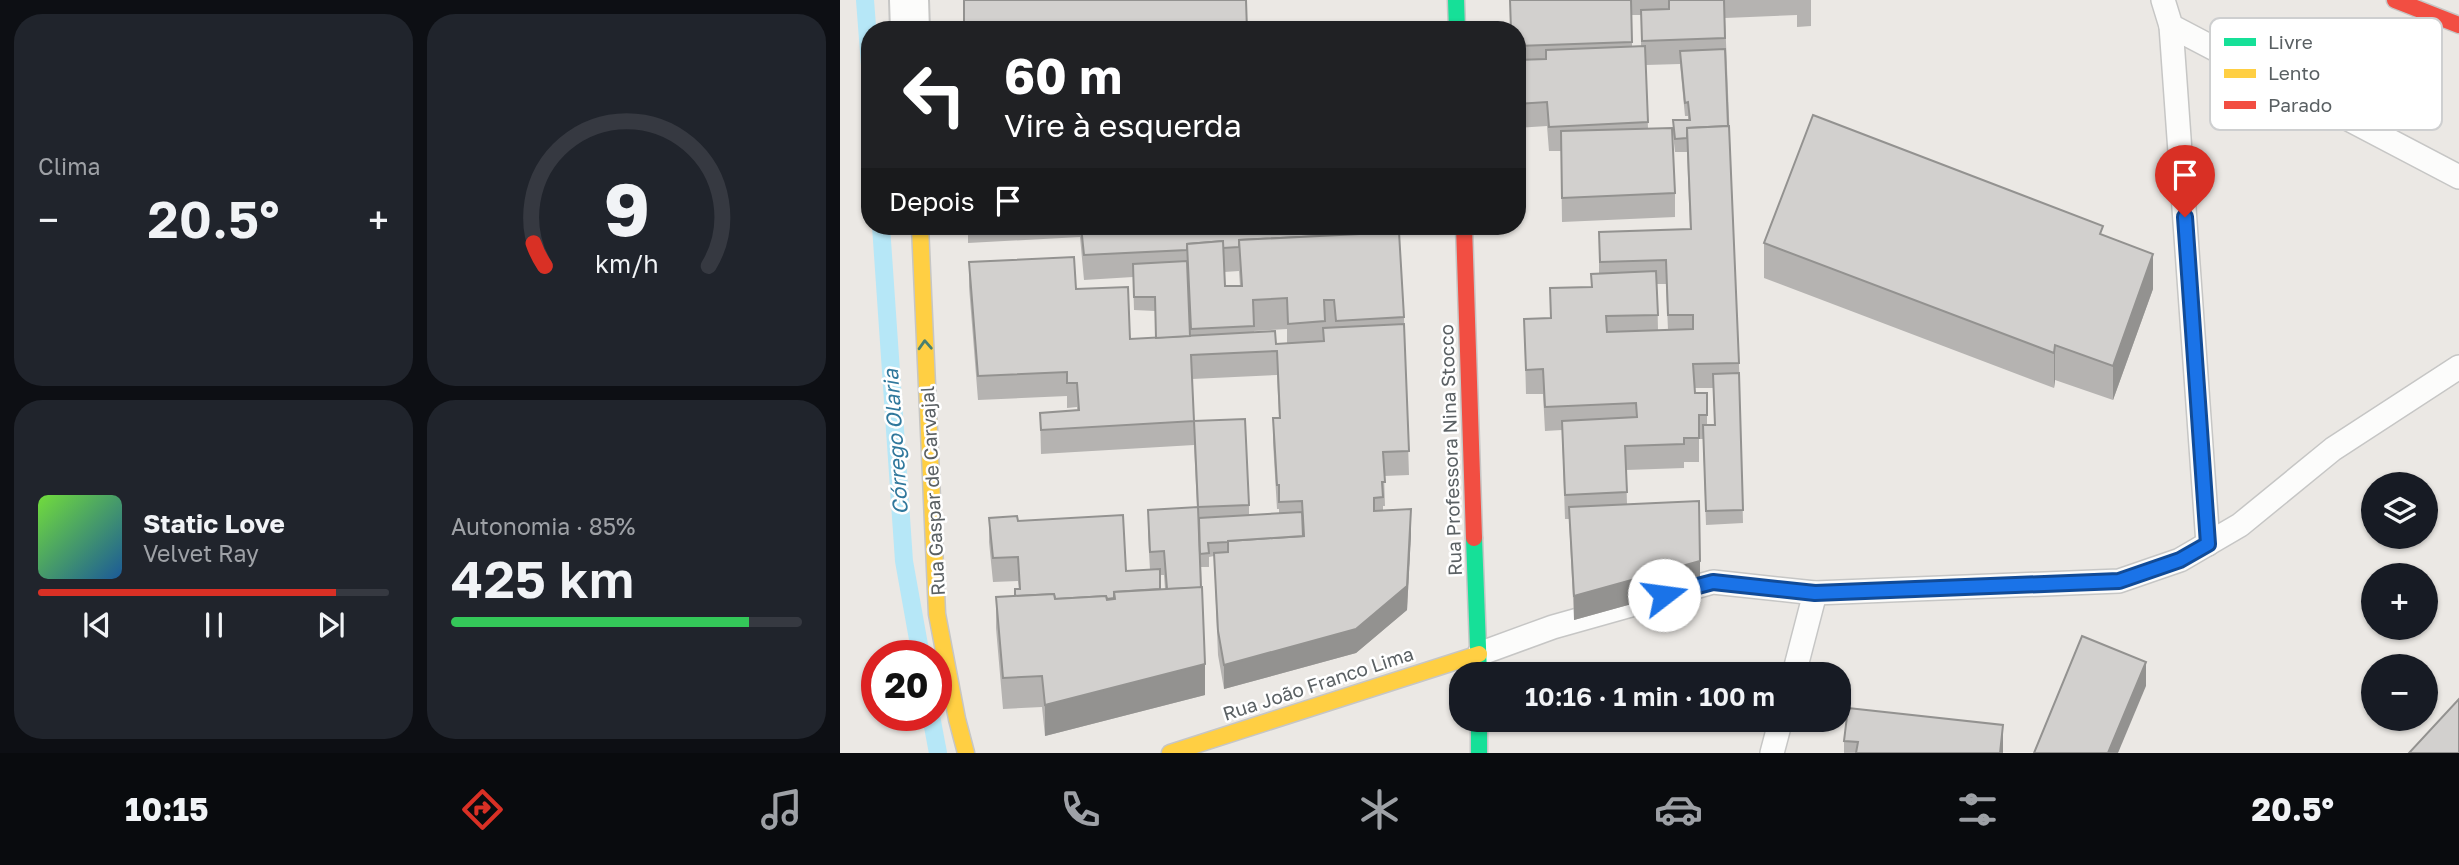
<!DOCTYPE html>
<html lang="pt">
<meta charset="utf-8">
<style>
body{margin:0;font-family:"Golos Text",sans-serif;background:#20242c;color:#f1f3f6;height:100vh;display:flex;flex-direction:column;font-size:26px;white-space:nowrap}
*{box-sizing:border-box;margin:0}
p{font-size:23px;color:#9ea1a6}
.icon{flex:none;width:38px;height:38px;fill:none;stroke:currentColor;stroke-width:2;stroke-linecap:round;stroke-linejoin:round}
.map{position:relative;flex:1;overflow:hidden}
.sheet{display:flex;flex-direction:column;gap:14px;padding:14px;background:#0d0f14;width:840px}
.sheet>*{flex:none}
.hud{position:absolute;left:21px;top:21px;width:665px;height:214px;border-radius:28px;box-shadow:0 2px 5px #0004;background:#202124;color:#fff;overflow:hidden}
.tools{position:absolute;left:1521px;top:472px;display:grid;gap:14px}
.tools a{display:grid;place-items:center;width:77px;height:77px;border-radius:50%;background:#171b24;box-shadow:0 2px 5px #0004;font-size:35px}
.speed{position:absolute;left:21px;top:640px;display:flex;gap:14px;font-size:35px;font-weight:700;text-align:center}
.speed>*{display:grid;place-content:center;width:91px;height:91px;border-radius:50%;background:#171b24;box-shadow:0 2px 5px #0004;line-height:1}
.speed .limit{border:10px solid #d22;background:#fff;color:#111}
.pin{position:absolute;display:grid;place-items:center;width:60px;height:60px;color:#fff;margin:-72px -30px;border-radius:50% 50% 50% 0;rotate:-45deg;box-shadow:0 0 7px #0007}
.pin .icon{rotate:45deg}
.me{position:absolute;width:77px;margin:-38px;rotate:75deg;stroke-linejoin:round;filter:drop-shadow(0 0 5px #0008)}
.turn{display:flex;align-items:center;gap:24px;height:147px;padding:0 28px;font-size:32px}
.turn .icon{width:91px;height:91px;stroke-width:2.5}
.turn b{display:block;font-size:49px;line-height:60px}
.then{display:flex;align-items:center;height:66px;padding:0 28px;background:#0003;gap:14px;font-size:26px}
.big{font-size:52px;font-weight:600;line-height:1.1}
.sheet .widget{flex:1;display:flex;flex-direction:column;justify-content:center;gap:10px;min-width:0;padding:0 24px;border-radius:28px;background:#20242c}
.sheet .dial{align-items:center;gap:0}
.dial svg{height:182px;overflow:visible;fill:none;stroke:#363941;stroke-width:7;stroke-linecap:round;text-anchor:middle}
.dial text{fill:#f1f3f6;stroke:none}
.song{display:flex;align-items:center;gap:21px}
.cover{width:84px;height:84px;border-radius:10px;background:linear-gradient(135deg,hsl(100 70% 55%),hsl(210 70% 35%))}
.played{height:7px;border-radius:4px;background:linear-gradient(90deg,#d93025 85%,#363941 85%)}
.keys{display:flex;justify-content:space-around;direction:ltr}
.heat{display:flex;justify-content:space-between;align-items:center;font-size:38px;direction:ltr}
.charge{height:10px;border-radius:5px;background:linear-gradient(90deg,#34c759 85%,#363941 0)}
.sheet .tiles{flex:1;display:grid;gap:14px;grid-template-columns:repeat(2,1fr)}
.trip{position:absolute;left:609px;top:662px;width:402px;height:70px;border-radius:28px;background:#171b24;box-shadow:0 2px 5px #0004;font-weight:600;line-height:70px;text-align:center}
.tabs{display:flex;height:112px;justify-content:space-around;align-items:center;background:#090b0e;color:#9ea1a6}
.tabs .icon{width:49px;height:49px}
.tabs .selected{color:#d93025}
.tabs b{font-size:32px;color:#f1f3f6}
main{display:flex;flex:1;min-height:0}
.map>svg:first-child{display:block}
</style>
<main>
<section class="sheet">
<div class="tiles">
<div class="widget"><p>Clima</p>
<div class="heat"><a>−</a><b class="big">20.5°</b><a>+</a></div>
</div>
<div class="widget dial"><svg viewBox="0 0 100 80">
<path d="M14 69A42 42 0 1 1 86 69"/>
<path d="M14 69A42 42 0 0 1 9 59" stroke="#d93025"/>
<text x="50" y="56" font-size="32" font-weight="700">9</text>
<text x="50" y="72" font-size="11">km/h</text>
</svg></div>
<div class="widget">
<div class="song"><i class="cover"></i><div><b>Static Love</b><p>Velvet Ray</p></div></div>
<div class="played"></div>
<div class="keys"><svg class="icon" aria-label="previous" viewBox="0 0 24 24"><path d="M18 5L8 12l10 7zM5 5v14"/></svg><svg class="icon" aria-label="pause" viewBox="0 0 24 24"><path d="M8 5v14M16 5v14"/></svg><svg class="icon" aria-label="next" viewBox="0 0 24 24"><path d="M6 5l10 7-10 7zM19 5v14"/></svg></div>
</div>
<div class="widget"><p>Autonomia · 85%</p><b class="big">425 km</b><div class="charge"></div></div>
</div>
</section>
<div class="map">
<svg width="1619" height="753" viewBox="0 0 1619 753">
<rect width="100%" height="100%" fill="#ebe8e4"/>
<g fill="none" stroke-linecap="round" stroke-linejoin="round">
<g stroke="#b6e7f7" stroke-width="18">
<path d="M25,0L30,65"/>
<path d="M41,226L64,561L81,656"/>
<path d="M91,716L98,753"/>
</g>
<g stroke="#c6c6c5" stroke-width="26">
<g id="lane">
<path d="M1323,0L1331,26L1619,177"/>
<path d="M1331,26L1368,544"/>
<path d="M639,654L713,627L873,582L975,593L1279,581L1340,560L1400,525L1493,449L1619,367"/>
<path d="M954,674L975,593"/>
<path d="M932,753L941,719"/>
</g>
</g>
<g stroke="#c6c6c5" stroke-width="42">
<path id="street" d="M69,0L70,30"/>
</g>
<g stroke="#c6c6c5" stroke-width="19">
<g id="fast">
<path d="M616,0L617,30"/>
<path d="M634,538L639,674"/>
<path d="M639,719V753"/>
</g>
</g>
<g stroke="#c6c6c5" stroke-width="19">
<g id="slow">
<path d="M80,226L97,614L117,719L126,753"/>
<path d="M330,753L639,654"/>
</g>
</g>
<g stroke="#c6c6c5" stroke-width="19">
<g id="jam">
<path d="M1555,0L1619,25"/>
<path d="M624,226L634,538"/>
</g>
</g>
<use href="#lane" stroke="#fcfcfb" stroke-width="23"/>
<use href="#street" stroke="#fcfcfb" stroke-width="38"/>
<use href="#fast" stroke="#16e098" stroke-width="16"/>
<use href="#slow" stroke="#ffcf43" stroke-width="16"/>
<use href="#jam" stroke="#f24e42" stroke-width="16"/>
</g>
<g fill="#b5b3b1" fill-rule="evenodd">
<path d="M670,0H971V26L957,27V15L885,18L899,363L903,523L866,525L863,439H859V462H844V468L786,470L787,504L860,585L734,620L729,519H725L722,430L705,431L703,394H686L684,319L710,318V288L751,287V274H759V232L850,229L847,152H835L833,134V120H848V116H845L840,64L806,65L808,129L835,193V217L722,222L721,151H709L707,126L677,128V30H670ZM792,15H801V46H792ZM817,284H826L828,330H818ZM854,388H873L875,425H867V393H855Z"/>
<path d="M128,226H558L564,317L569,475L544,476L545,506H543V511L571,534L567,610L516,653L384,689L378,655L374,556L369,557V567H361L365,695L205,736L202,707L163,709L156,628V597L175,596L179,589L178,581L153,582L149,542V518L178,521L286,571L310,570L308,534V510L357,507L354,445L201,454L200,413L237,410V407L227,408V396L138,400L129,287V262L236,289L290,339L316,338L315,311L294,310L293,277L244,280L240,237L128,243ZM399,271L400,286H385L384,272ZM447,329V343L436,344L414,332V331ZM437,375L439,418H433V442L437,509H439V513L409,515V505L354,421L352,379ZM320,575H324L325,589H320Z"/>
<path d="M1263,236L1313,289L1273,400L1215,380L1214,388L924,278V243Z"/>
<path d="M1004,741L1163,753H1004Z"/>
</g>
<g fill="#939290">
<path d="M1313,254V289L1273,400V366Z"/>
<path d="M1215,345V380L1214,388V353Z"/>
<path d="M571,509V534L567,610L516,653L384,689V665Z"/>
<path d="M860,561V585L734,620V596Z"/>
<path d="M1306,662V686L1278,753H1268Z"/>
<path d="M365,664V695L205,736V705Z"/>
<path d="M1163,725V753H1160Z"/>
</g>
<g fill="#d2d0ce" stroke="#939290" stroke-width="2">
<path d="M124,0H406L407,30H124Z"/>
<path d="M670,0H791L792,42L677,46V30H671Z"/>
<path d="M829,0H884L885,38L802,41L801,10L829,9Z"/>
<path d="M805,46L808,122L709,127L707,102L677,104V60L706,59V50Z"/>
<path d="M885,49L888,126L847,128V138L835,139L833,120H850L848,102L845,103L840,51Z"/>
<path d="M973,115L1263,226L1260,234L1313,254L1273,366L1215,345L1214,353L924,243Z"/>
<path d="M889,126L899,363L853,364L855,393H867V415H859V438H844V444L785,446L787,492L725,495L722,421L797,417L796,403L705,407L703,369L686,370L684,319L711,318L710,288L752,287L751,274L816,271L818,315L766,316L767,332L853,329V315H828L826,260L760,262L759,232L851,229L847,128Z"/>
<path d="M832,128L835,193L722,198L721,131Z"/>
<path d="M241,226H523L524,234L399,240V247L383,248V241L347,244V250L244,255Z"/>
<path d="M523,226H558L559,232L524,234Z"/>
<path d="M559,232L564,317L496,321L494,300H484L485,321L448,324L447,298L413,300L414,326L351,329L347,244L383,241L385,286H402L399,240Z"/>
<path d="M234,257L236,289L288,287L290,339L435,331L436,344L484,341L483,328L564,324L569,451L543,452L545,482H542L543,497L534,498V511L571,509L567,586L516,629L384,665L378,631L374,553L388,552V541L464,536L462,501L439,502V485H437L433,418H440L437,351L351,355L354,421L405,419L409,505L358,507L354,421L201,430L200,413L239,410L237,383H227V372L138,376L129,262Z"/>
<path d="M347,261L350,336L316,338L315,297H294L293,264Z"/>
<path d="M899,373L903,510L866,511L863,425H875L873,374Z"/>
<path d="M859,501L860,561L734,596L729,507Z"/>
<path d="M358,507L361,588L327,589L324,551L310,552L308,510Z"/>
<path d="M462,512L463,536L388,541V542L368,543L369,553L360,554L359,518Z"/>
<path d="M283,515L286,571L320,569V589L274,592V598L267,599L266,596L215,599L214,594L175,596V589H180L178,557L153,558L149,518L177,516L178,521Z"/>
<path d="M362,587L365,664L205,705L202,676L163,678L156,597L214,594L215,599L266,596L267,600L275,599L274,592Z"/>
<path d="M1242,636L1306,662L1268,753H1194Z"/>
<path d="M1619,699V753H1569Z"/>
<path d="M1008,708L1163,725L1160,753H1016L1018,742L1004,741Z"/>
</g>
<defs><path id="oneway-chevron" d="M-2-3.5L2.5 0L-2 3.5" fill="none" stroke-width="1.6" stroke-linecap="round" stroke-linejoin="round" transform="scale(1.75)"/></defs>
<use stroke="#498070" href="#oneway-chevron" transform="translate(85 345) rotate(-93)"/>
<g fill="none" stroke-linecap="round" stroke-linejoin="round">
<g stroke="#114b97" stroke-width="18">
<path id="route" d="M824,595L873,582L975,593L1279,581L1340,560L1368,544L1345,217"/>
</g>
<use href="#route" stroke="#1a73e8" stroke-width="12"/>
</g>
<g text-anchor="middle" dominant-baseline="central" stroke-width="5" stroke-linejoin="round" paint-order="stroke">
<g font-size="19" fill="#5a6063" stroke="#fff">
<text transform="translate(610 450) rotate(-92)">Rua Professora Nina Stocco</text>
<text transform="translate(92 491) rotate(-93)">Rua Gaspar de Carvajal</text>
<text transform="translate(478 683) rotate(-18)">Rua João Franco Lima</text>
</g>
<g font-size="21" font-style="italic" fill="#30789c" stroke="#fff">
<text transform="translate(55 442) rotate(-94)">Córrego Olaria</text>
</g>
</g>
<rect x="1370" y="18" width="232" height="112" rx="10" fill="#fff" stroke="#cecfd0" stroke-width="2"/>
<rect x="1384" y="38" width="32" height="8" fill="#16e098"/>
<rect x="1384" y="69" width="32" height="9" fill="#ffcf43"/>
<rect x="1384" y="101" width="32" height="8" fill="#f24e42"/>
<g font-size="19" fill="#5a6063">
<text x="1428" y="49">Livre</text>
<text x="1428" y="80">Lento</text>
<text x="1428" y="112">Parado</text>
</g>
</svg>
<div class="tools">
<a><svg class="icon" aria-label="layers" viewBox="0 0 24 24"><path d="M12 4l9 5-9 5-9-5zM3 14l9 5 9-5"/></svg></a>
<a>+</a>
<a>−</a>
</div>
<div class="speed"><div class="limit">20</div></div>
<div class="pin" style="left:1345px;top:217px;background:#d93025"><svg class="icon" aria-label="arrive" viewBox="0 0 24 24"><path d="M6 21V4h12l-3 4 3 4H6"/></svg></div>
<svg class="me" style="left:824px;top:595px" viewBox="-20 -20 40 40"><circle r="19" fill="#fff"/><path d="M0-13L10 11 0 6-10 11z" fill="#1a73e8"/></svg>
<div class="trip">10:16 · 1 min · 100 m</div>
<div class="hud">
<div class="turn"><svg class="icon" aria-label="left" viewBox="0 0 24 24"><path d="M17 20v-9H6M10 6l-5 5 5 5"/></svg><div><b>60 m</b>Vire à esquerda</div></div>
<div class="then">Depois<svg class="icon" aria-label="arrive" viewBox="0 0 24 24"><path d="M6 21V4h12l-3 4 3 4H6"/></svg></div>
</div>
</div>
</main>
<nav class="tabs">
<b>10:15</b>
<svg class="icon selected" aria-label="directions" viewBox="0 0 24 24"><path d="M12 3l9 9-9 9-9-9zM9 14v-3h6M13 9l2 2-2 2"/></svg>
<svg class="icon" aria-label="music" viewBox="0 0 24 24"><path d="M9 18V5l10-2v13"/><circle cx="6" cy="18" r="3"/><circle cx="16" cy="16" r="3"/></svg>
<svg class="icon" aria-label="phone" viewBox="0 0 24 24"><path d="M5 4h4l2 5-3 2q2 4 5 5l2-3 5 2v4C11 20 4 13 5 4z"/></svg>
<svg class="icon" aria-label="climate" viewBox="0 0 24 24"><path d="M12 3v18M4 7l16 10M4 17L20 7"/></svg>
<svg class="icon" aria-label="car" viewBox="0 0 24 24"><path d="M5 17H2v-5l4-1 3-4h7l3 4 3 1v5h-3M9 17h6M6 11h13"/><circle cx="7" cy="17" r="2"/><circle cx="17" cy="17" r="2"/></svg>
<svg class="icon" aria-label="filters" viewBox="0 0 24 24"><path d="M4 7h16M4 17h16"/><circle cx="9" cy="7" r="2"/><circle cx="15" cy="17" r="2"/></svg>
<b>20.5°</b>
</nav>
